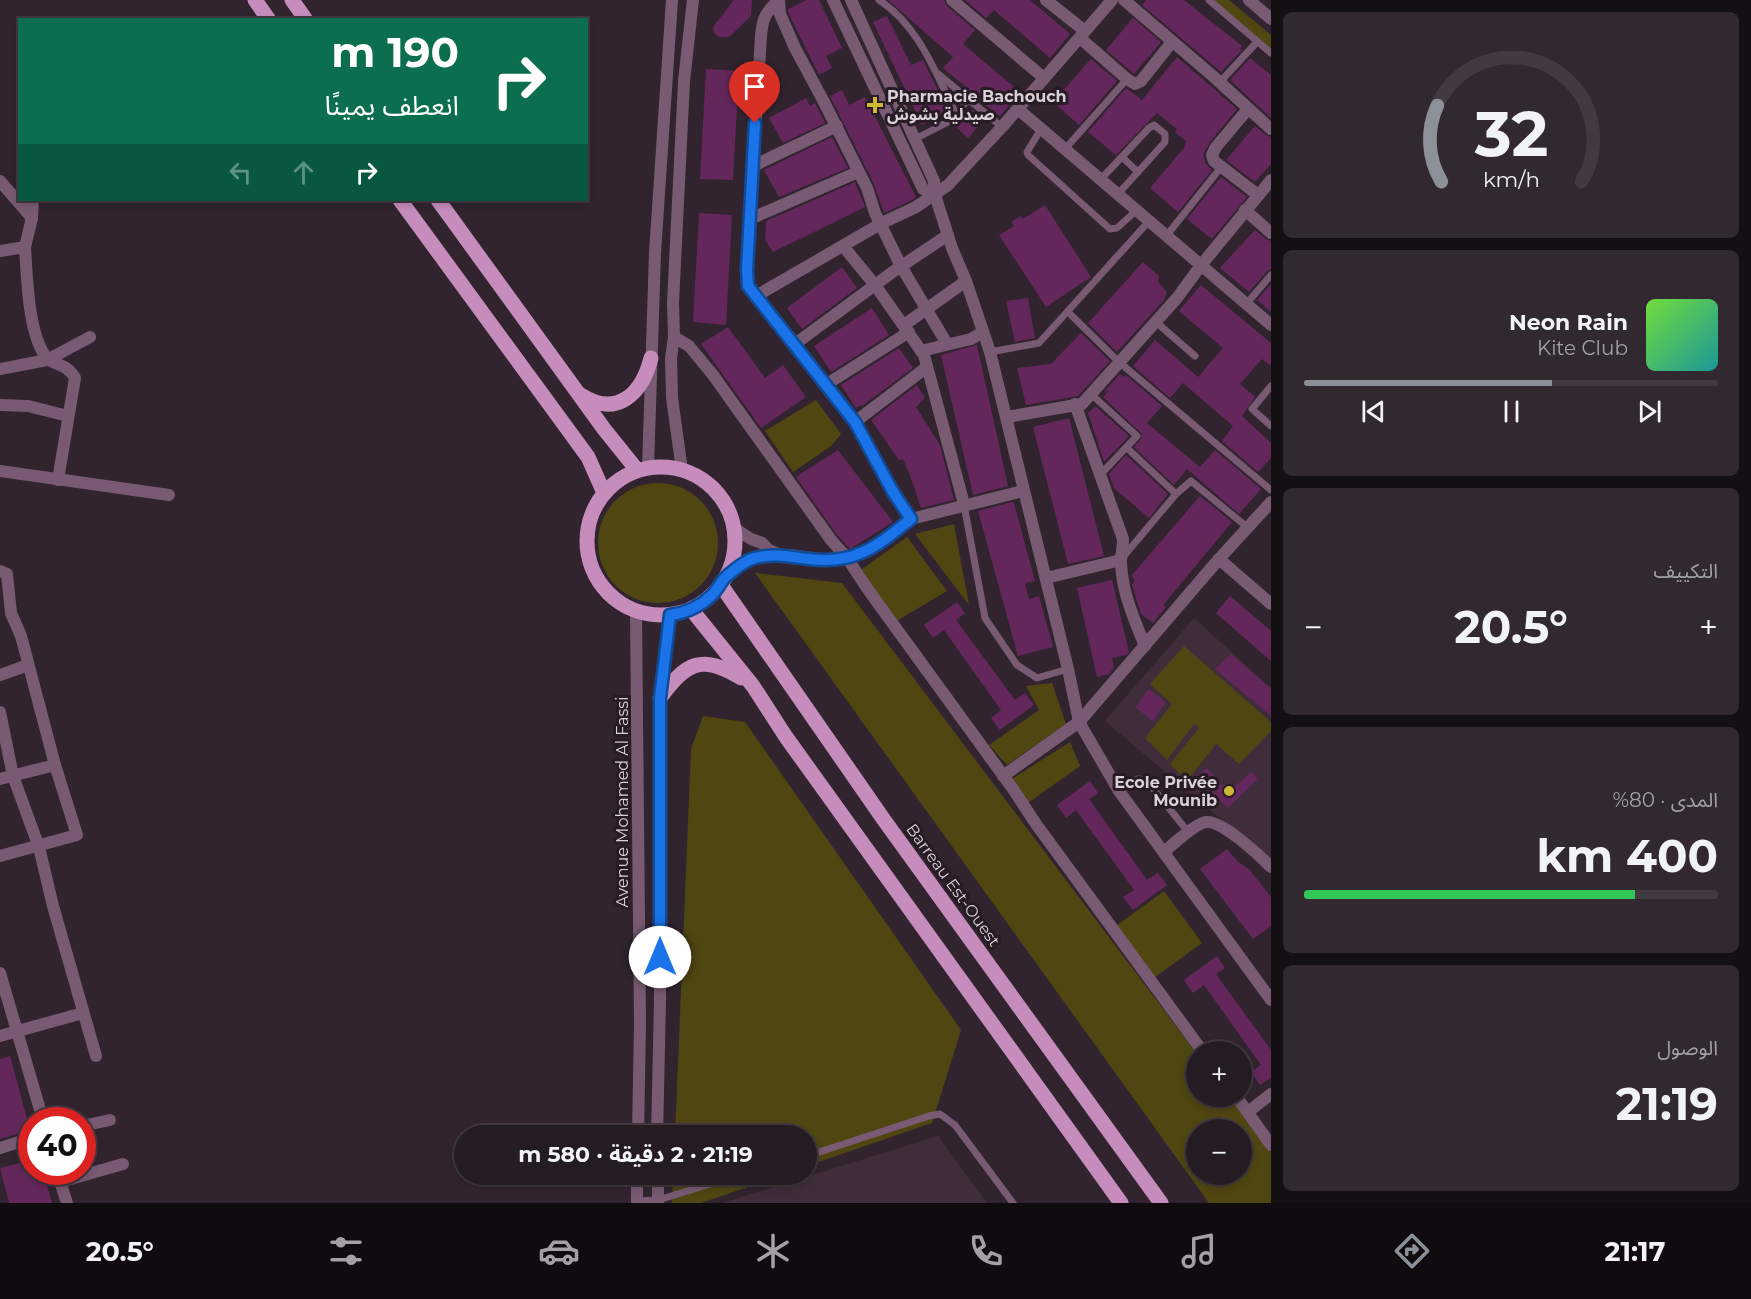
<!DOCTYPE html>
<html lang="ar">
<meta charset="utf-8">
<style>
body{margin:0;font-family:Montserrat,"Noto Sans Arabic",sans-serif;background:#312830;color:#f1f3f6;direction:rtl;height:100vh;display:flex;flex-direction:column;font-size:22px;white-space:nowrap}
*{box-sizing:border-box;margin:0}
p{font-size:20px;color:#a3a1a6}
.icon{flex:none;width:33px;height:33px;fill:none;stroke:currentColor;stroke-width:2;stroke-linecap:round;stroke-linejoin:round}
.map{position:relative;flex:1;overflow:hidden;direction:ltr}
.side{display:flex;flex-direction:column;gap:12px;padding:12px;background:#140f13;width:480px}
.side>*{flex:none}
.guide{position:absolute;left:18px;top:18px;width:570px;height:183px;border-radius:0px;box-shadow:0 3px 9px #0003,0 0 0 2px #423941;direction:rtl;background:#0b6e4f;color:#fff;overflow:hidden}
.tools{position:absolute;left:1186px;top:1041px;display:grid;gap:12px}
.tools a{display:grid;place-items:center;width:66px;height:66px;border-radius:50%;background:#251b23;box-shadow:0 3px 9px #0003,0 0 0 2px #423941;font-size:30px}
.speed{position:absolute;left:18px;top:1107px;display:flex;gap:12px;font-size:30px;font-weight:700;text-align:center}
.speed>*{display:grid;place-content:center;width:78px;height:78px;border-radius:50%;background:#251b23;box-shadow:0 3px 9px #0003,0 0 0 2px #423941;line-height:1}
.speed .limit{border:9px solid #d22;background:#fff;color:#111}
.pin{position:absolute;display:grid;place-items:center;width:51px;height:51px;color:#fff;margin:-62px -26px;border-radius:50% 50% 50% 0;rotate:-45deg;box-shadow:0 0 6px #0007}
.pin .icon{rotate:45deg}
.me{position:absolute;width:66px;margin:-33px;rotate:0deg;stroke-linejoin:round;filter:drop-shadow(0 0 4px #0008)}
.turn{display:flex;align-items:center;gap:21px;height:126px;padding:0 30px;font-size:27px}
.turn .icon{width:78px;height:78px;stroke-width:2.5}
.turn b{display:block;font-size:42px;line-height:51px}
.lanes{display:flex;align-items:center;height:57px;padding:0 30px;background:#0003;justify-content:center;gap:30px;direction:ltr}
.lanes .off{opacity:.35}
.big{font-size:45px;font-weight:700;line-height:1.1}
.side .card{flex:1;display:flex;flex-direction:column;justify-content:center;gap:9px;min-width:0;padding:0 21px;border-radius:9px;background:#312830}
.side .dial{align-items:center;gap:0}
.dial svg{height:156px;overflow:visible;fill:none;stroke:#423941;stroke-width:7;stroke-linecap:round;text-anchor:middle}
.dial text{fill:#f1f3f6;stroke:none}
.song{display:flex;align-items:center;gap:18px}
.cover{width:72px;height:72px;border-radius:9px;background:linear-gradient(135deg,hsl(100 70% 55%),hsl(180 70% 35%))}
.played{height:6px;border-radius:3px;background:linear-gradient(90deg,#8c9099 60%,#423941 60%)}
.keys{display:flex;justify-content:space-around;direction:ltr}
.heat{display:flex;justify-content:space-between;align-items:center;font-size:33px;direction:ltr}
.charge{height:9px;border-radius:4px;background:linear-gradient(90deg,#34c759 80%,#423941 0)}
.trip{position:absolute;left:454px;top:1125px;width:363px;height:60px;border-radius:30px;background:#251b23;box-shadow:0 3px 9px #0003,0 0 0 2px #423941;font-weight:700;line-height:60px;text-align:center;direction:rtl}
.tabs{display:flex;height:96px;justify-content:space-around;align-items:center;background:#0f0b0e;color:#a3a1a6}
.tabs .icon{width:42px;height:42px}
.tabs .current{color:#8c9099}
.tabs b{font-size:27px;color:#f1f3f6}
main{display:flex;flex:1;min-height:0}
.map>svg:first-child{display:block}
</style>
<main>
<section class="side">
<div class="card dial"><svg viewBox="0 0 100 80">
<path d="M14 69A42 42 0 1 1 86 69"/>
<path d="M14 69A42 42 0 0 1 12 30" stroke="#8c9099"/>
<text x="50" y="56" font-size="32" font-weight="700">32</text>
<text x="50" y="72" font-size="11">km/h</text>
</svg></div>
<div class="card">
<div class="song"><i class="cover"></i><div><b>Neon Rain</b><p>Kite Club</p></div></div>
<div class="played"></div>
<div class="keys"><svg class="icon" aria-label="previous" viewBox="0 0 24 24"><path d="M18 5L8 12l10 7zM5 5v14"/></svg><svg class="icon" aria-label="pause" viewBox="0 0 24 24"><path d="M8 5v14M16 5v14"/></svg><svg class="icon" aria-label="next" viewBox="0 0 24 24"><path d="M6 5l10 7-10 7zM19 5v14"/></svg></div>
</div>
<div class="card"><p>التكييف</p>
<div class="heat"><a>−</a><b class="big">20.5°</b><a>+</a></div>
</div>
<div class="card"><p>المدى · 80%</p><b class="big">400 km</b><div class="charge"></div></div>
<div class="card"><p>الوصول</p><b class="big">21:19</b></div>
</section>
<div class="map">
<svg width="1271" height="1203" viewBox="0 0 1271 1203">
<rect width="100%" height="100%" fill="#31242f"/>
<g fill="#3f2d3c">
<path d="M1194,618L1271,688V862L1105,721Z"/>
<path d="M938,1136L987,1203H722Z"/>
</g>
<g fill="#504612" fill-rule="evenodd">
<path d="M1209,0H1229L1271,35V51Z"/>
<path d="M816,400L841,434L831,446L793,472L765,431Z"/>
<circle cx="658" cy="543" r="60"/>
<path d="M954,524L969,605L915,534Z"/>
<path d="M907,537L947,591L895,622L861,570Z"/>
<path d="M755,573L842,583L1197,1054V1096L1229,1097L1271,1152V1203H1209ZM1197,1130H1242V1174H1197Z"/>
<path d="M1184,646L1271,722V731L1239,764L1216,744L1187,781L1170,764L1199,728L1194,724L1167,760L1145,738L1172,704L1150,684Z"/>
<path d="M1052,683L1066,724L1007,765L989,745L1039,710L1026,686Z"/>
<path d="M703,716L745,722L961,1030L932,1123L807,1166V1136H675L691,749Z"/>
<path d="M1070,742L1080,766L1025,805L1007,782Z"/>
<path d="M1164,891L1202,943L1154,978L1116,926Z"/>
<path d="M673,1175H783L701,1203H672Z"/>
</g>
<g fill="#64275c">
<path d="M734,0H752L751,16L729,37H719L714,33L713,27Z"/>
<path d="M807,0H819L842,48L826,56L832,68L819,75L788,12V9Z"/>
<path d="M888,0H944L947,6L975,30L963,44L1020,92L1000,116L979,100L982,97L979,98L943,68L953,57Z"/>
<path d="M965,0H1030L1070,34L1050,58L994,10L986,18Z"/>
<path d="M1146,0H1184L1242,46L1240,49L1242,50L1221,72L1142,5Z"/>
<path d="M887,16L911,65L923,60L949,113L922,125L873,22Z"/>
<path d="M1133,18L1161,42L1134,74L1106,50Z"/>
<path d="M1177,57L1237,109L1210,142L1205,151L1203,156L1206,164L1212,170L1178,212L1150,188L1184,148L1186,141L1175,132L1177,129L1157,113L1116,155L1088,132L1126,88L1142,100Z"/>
<path d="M1250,58L1271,75V118L1230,80Z"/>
<path d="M1091,59L1117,81L1079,125L1053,102Z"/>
<path d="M706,69L739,71L733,180L700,179Z"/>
<path d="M842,90L849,105L865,97L916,197L912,200L884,213L874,184L830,96Z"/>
<path d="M806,98L810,106L815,103L825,123L783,143L769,118Z"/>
<path d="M971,109L984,119L968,138L956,127Z"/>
<path d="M1255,126L1266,135L1271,137V164L1255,182L1226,160Z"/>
<path d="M832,137L848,168L779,197L764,170Z"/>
<path d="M1221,177L1247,197L1212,239L1187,219Z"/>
<path d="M855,182L865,207L773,252L765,240L766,221Z"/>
<path d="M1045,205L1091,277L1046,307L999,235L1014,226L1011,222L1021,216L1023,219Z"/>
<path d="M699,213L732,215L726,325L693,322Z"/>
<path d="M1255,230L1266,239L1271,241V269L1267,271L1249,292L1220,268Z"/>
<path d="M1143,262L1159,276L1158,282L1167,292L1164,300L1117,352L1088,323Z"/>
<path d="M842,267L857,288L802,329L787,308Z"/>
<path d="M1271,284V312L1257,300Z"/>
<path d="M1201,285L1271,343V366L1262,359L1240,384L1255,397L1242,416L1271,443V458L1258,472L1222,441L1233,426L1183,383L1170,398L1133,366L1155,340L1198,377L1223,348L1179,311Z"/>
<path d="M1028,298L1035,338L1015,342L1006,301Z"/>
<path d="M872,308L889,335L831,372L814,346Z"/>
<path d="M728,327L765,378L783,365L806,397L761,428L701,344Z"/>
<path d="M1081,333L1110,361L1078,396L1026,405L1017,368L1051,364Z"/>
<path d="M977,345L1008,486L973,495L941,355Z"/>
<path d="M899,348L913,368L862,406L861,405L856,408L841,385Z"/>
<path d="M1120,374L1124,377L1126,375L1162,406L1147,423L1200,467L1215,450L1261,489L1239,514L1187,469L1174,485L1134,447L1141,439L1142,434L1103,397L1109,391L1104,392Z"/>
<path d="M917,385L925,398L916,407L940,445L954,500L921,508L910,475L903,459L899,460L871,420Z"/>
<path d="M1095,406L1129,436L1104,462L1088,413Z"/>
<path d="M1069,418L1104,556L1068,564L1033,427Z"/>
<path d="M838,450L893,522L850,549L837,535L796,477Z"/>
<path d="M1126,455L1168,494L1149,518L1114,488L1109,474Z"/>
<path d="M1200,496L1232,522L1163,605L1166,607L1153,623L1141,614L1132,585L1135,580L1131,576Z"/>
<path d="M1012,502L1014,503L1035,581L1025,583L1029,599L1039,596L1053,647L1018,656L978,511Z"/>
<path d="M1112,580L1129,652L1126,655L1112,658L1114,668L1109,674L1097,677L1077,588Z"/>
<path d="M1230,596L1271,631V661L1216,613Z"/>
<path d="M957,602L965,613L956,620L1015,700L1025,693L1034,705L1000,730L991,718L1001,710L944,630L933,638L924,625Z"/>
<path d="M1231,654L1271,689V716L1215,669Z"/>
<path d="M1149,689L1166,702L1153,721L1135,707Z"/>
<path d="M1207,768L1229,792L1251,772L1258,779L1228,808L1196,776Z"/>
<path d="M1090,781L1098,793L1089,799L1147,880L1158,873L1167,885L1133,910L1123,897L1134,890L1076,810L1066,818L1057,805Z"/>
<path d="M1227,849L1238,862L1249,869L1271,897V926L1253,939L1200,869Z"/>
<path d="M1217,956L1225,968L1216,974L1271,1050V1078L1260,1085L1251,1072L1261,1065L1204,985L1193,993L1184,980Z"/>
<path d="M10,1056L30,1130L0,1139V1059Z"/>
<path d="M32,1160V1172H43L52,1203H9L0,1168Z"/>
</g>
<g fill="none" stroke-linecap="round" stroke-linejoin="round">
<g stroke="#785b73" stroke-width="7">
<path d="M879,0C919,26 935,72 956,114"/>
<path d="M1209,0L1271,53"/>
<path d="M937,73L1002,127"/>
<path d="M1220,82L1257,42"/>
<path d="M1041,129L1027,152L1028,155L1110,229L1117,228L1137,210"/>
<path d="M915,139L948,122L969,99"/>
<path d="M1065,149L1127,79"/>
<path d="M1122,157L1138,172"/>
<path d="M1101,179L1149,128L1154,125L1165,134V142L1118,194"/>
<path d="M1167,235L1222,166"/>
<path d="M1247,303L1271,275"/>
<path d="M1068,312L1119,362L1271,490"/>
<path d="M1156,322L1195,356"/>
<path d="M990,352L1039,343L1150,220"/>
<path d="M1271,386L1252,409L1271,426"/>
<path d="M1092,395L1137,436L1099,476"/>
<path d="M1127,448L1176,494"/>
<path d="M964,505L985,618L1017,665L1037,678L1068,669"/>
<path d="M1123,557L1176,494L1191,481L1247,527"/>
<path d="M1119,791L1138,779L1147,781L1189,833"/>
<path d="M807,1156L929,1116L940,1114L955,1125L1013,1203"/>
<path d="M637,1201L658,1200L743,1174"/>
</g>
<g stroke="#785b73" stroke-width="12">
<path d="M779,0C765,13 763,17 761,36L746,281L752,291L795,344L855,422L893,491L911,519"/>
<path d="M779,0L780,14L795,48L824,102L867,188L875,213L901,266L947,344"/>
<path d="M833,0L923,189L935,195"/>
<path d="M851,0L934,181L935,195L952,248L966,281L990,352L1068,669L1079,722L1119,791L1271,1000"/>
<path d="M952,0L1044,78"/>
<path d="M1046,0L1085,31"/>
<path d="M1124,0L1214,77L1271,129"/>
<path d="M1080,38L1127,79L1135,84L1141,81L1172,42"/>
<path d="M1018,109L1271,325"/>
<path d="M1248,109L1216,147L1212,155L1214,161L1258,195"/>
<path d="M753,166L837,126"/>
<path d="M0,181L32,218"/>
<path d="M1245,210L1271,233"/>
<path d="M750,219L858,172"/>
<path d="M843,246L875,285L924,355L964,504"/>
<path d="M25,247C27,277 28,333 46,357C53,366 66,362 75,378L58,480"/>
<path d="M0,251L25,247L32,218L33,200"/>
<path d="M756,296L882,223L916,207L948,185L1002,127L1112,0"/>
<path d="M904,325L966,281"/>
<path d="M674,337L689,346L713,375L831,540L847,558L869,591L1013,789L1036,824L1203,1052"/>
<path d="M795,344L894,271L948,235"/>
<path d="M921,351L971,339L983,332"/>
<path d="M0,369L47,360L90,337"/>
<path d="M827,384L909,332"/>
<path d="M1075,404L1123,539C1123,547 1121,555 1121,563C1122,592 1134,619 1145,646"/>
<path d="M0,405L28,406L68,416"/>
<path d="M1007,417L1082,404L1177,298L1202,264L1271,180"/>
<path d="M855,422L927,367"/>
<path d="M0,471L169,495"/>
<path d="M734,528L751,539L762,543L769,550L778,554"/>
<path d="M1219,559L1271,604"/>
<path d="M0,571L7,574L11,613L21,636L55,765L77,835L0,856"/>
<path d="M727,575L749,560L767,555H789L828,560L852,558L880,542L911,519L1023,491"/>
<path d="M1046,578L1121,560"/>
<path d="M0,675L28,665"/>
<path d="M0,712L13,776L39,847L53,906L96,1056"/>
<path d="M1003,776L1079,722L1219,559L1271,502"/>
<path d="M0,779L55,765"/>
<path d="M1164,852C1172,845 1196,823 1206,822C1222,820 1260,856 1271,867"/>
<path d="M0,973L43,1120"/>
<path d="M0,1036L83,1013"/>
<path d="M1236,1096L1271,1145"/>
<path d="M1248,1112L1271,1094"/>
<path d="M82,1126L110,1120"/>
<path d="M0,1148L32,1138"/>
<path d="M57,1172L67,1203"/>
<path d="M60,1182L123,1164"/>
</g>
<g stroke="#785b73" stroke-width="12">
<path d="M1249,0L1271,19"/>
<path d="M648,468L655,253L672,0"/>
<path d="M682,470L672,398L671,358L674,337L673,303L684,81L693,0"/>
<path d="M636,612L640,1023L638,1136"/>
<path d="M657,1136L660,1001V698L670,615"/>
<path d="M658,1174V1203"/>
<path d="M637,1203V1174"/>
</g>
<g stroke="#c68cbc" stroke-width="15">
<path d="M255,0L269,20"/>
<path d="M292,0L306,20"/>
<path d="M400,200L588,457L604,493"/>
<path d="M438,200L604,429L637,470"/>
<path d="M581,395C617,418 642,394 651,358"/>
<circle cx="661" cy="541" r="74"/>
<path d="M721,585L884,820L1161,1203"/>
<path d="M691,609L753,686L786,737L1121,1203"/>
<path d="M660,698C686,663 701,653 741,678"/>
</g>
</g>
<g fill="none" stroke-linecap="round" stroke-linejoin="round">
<g stroke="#114b97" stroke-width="15">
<path id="route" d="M660,957V698L670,615C686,613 699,607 711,596C718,590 721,580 728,575C735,569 746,560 755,558C774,553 790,557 809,559C856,565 877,546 911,519L893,492L855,422L748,286L747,270L755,123"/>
</g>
<use href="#route" stroke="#1a73e8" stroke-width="10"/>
</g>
<g fill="#d1b736" stroke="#271b25" stroke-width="2">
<path d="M872 96h6v6h6v6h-6v6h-6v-6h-6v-6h6z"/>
<circle cx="1229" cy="791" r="6"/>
</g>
<g text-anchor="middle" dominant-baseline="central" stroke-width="6" stroke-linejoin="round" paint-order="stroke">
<g font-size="16" font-weight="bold" fill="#dad1d8" stroke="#271b25" text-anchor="start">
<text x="887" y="96">Pharmacie Bachouch<tspan x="887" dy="18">صيدلية بشوش</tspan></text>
<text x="1217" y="782" text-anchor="end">Ecole Privée<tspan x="1217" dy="18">Mounib</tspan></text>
</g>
<g font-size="16" fill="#dad1d8" stroke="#271b25">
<text transform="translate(622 802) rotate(-90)">Avenue Mohamed Al Fassi</text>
<text transform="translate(953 885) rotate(54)">Barreau Est-Ouest</text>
</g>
</g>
</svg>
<div class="tools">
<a>+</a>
<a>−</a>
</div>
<div class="speed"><div class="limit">40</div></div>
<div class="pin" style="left:755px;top:123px;background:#d93025"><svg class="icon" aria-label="arrive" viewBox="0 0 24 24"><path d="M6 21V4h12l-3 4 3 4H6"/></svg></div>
<svg class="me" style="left:660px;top:957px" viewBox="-20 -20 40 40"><circle r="19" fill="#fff"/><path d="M0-13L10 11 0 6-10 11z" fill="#1a73e8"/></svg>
<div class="trip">21:19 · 2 دقيقة · 580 m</div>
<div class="guide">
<div class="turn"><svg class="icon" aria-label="right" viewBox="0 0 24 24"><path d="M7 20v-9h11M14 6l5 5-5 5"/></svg><div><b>190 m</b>انعطف يمينًا</div></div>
<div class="lanes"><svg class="icon off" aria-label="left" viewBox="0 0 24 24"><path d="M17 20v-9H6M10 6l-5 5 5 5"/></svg><svg class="icon off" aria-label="ahead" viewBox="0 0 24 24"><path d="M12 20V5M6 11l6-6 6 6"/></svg><svg class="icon" aria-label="right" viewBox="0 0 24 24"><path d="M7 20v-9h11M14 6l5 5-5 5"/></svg></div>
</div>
</div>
</main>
<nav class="tabs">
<b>21:17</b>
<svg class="icon current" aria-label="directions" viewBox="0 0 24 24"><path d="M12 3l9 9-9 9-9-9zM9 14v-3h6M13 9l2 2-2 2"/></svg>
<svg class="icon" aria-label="music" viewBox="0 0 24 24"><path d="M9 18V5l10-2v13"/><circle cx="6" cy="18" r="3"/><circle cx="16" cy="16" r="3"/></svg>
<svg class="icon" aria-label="phone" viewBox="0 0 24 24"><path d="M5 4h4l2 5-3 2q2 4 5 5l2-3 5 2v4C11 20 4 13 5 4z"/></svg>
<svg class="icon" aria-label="climate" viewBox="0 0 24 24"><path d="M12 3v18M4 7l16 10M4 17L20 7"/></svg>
<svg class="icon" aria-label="car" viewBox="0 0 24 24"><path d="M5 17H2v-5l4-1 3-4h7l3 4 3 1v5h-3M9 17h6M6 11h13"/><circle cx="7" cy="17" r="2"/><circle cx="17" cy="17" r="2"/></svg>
<svg class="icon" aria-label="filters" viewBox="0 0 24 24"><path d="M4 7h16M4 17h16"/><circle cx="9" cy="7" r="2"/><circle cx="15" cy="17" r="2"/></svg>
<b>20.5°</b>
</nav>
